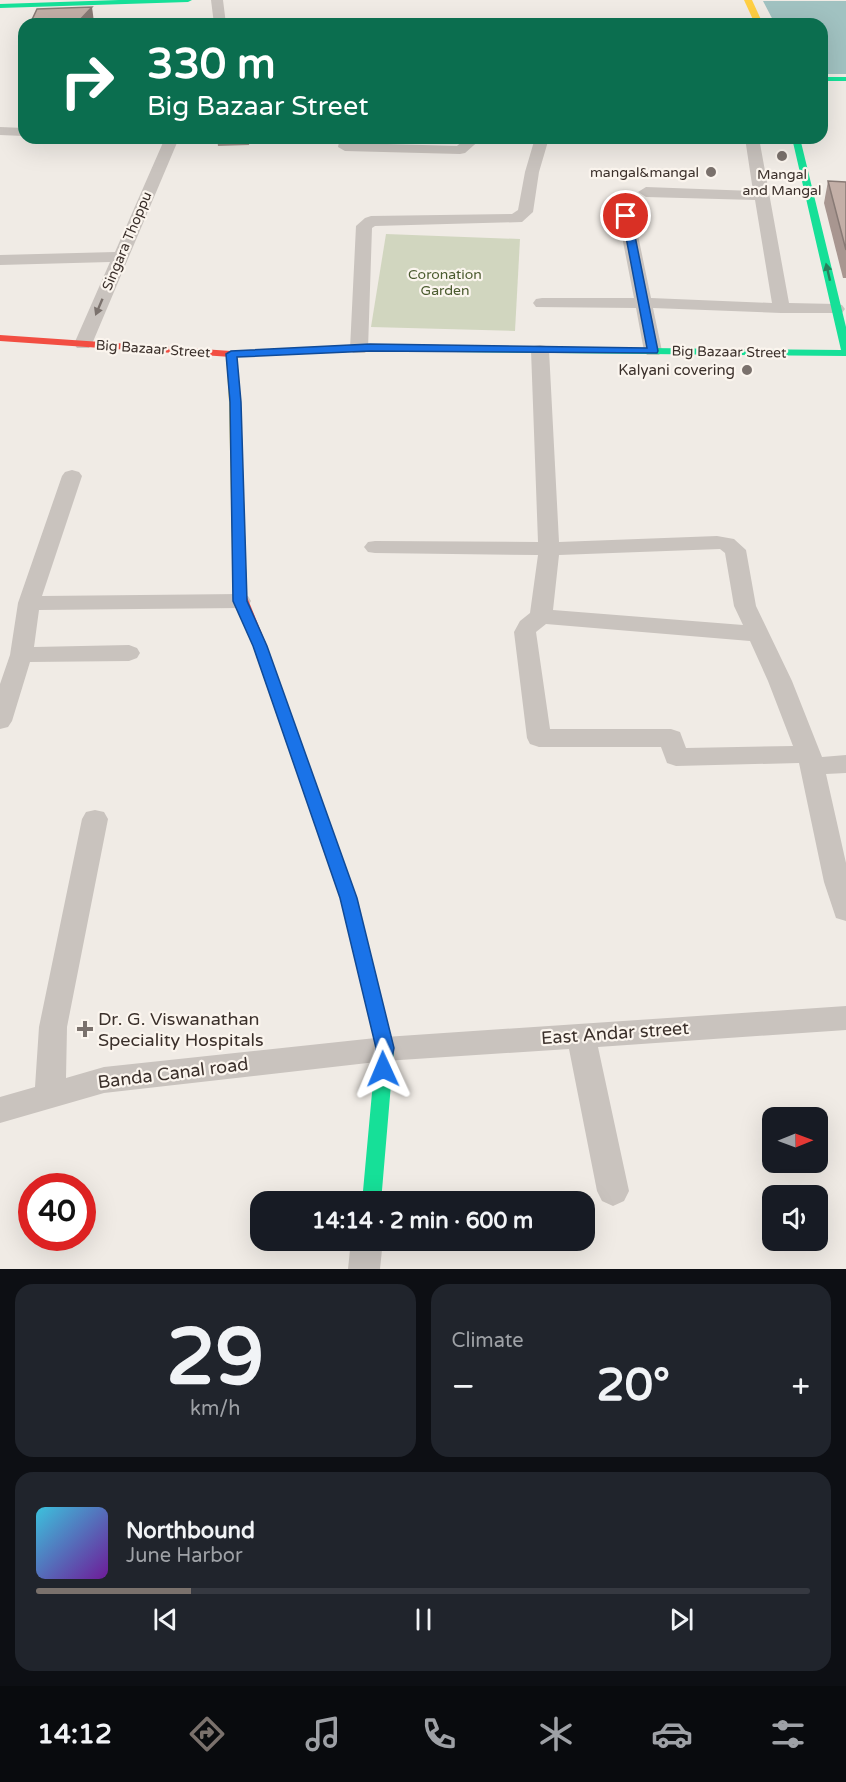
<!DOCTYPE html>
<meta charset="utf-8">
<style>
body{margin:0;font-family:"Varela Round",sans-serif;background:#20242c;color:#f1f3f6;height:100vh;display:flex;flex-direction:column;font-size:22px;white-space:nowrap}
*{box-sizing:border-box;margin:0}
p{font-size:20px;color:#9ea1a6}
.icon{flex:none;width:33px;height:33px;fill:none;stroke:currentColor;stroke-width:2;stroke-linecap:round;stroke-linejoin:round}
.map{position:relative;height:1269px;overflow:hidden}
.panel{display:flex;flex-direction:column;gap:15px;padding:15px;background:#0d0f14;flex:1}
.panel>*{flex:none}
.guide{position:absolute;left:18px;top:18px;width:810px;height:126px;border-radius:18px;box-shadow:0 6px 24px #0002;background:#0b6e4f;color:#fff;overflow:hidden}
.needle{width:39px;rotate:89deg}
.tools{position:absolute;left:762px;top:1107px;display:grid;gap:12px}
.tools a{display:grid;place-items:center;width:66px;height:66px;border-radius:12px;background:#171b24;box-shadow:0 6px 24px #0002;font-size:30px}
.speed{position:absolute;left:18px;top:1173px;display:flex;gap:12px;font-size:30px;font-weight:700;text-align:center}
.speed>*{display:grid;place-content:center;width:78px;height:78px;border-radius:50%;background:#171b24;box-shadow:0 6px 24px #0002;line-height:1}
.speed .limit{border:9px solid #d22;background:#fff;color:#111}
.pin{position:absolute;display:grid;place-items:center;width:51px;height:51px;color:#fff;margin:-26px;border:3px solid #fff;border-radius:50%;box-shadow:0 2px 6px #0007}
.me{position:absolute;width:66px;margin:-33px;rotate:359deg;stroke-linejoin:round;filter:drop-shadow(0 0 4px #0008)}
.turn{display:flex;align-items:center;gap:21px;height:126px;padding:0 30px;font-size:27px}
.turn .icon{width:78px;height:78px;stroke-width:2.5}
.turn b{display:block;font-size:42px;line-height:51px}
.big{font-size:45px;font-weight:700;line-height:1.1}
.panel .card{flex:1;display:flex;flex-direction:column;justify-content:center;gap:9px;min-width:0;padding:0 21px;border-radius:18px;background:#20242c}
.panel .dial{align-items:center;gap:0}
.dial b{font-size:78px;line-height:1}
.song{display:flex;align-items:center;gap:18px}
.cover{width:72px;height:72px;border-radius:9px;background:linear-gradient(135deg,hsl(190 70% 55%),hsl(280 70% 35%))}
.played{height:6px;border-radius:3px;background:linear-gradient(90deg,#7a716c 20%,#363941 20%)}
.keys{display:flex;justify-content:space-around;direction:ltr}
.heat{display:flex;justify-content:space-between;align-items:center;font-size:33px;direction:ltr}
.panel .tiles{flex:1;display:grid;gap:15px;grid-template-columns:1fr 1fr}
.card:last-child{grid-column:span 2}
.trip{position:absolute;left:250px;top:1191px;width:345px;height:60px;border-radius:18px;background:#171b24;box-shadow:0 6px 24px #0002;font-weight:700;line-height:60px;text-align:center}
.tabs{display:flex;height:96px;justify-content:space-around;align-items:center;background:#090b0e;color:#9ea1a6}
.tabs .icon{width:42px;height:42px}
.tabs .selected{color:#7a716c}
.tabs b{font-size:27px;color:#f1f3f6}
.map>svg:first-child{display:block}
</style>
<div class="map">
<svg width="846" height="1269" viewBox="0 0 846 1269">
<rect width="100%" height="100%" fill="#f0ebe5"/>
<path fill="#d1d6bf" d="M386,234L520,239L515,331L371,327Z"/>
<path fill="#a1c2c1" d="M763,1H846V74H822V24H775Z"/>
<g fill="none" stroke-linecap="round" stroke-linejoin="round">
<g fill="#c9c3be" fill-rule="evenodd">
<path d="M211,0H223L226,24H214Z"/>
<path d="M0,127L24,128V136L0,135Z"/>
<path d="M165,138H179L92,344L89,348H77L74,344L110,262L0,265V255L115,252Z"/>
<path d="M340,138H354L353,143L457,146L466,138H482L465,153L460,154L345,151L338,147Z"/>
<path d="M535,138H549L539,172L533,212L522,222L375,226L372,228L368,349L365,353H353L350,349L356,226L365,218L371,216L512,214L518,210L525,172Z"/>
<path d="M745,138H759L789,303L836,304L842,305L845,309L842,313H781L653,308L662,351L659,355H647L644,351L636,308L536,307L533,303L536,299L542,298H634L618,216L626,211L634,216L651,298L772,303L755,200L646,197L638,192L646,187L753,191Z"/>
<path d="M540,345L546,346L549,350L559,542L717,536L734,539L746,550L756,606L792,681L822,757L846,755V773L826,774L846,863V921L836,918L824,882L799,763L676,766L667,763L661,747H539L530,744L527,738L514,632L520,621L530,613L538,555L375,553L368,552L364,547L368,542L375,541L538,542L531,350L534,346ZM720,549L725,553L734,606L743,625L553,610L559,555ZM546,624L750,641L768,681L793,746L686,748L680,732L671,729H550L536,632Z"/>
<path d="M72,470L79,472L82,476L42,596L240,594L248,596L251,601L248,606L240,608L39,610L34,647L129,645L137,648L140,653L137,658L129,661L30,662L12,721L8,727L0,729V684L10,655L18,603L62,476L65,472Z"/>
<path d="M95,810L104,812L108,819L67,1027L66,1078L104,1067L385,1037L846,1006V1030L598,1047L629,1191L624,1201L613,1206L602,1201L597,1191L569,1049L385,1061L104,1093L0,1123V1097L35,1087L39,1027L82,819L86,812Z"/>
<path d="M351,1240H383L380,1269H348Z"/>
</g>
<g fill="#16e098" fill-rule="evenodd">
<path d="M119,0H192L188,2L0,8V4Z"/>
<rect x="822" y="77" width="24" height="4"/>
<path d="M792,138H800L846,327V356L454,352L449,349L454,346L841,350Z"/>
<path d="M370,980L376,982L378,987L394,1049L381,1202H362L376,1049L362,987L364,982Z"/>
</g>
<g fill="#ffcf43" fill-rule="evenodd">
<path d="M744,0H752L763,24H755Z"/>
<path d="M231,351L236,354L241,402L247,597L240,601L233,597L229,402L226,354Z"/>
</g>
<g fill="#f24e42" fill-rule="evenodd">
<path d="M0,335L231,351L370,345L454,346L459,349L454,352L370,351L231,357L0,341Z"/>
<path d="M240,593L247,597L267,646L356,898L378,987L376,992L370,994L364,992L362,987L340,898L253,646L233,597Z"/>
</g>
</g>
<g fill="#a89690">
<path d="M217,138H250L249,145L218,146Z"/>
<path d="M828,181L846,182V278H843L824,203Z"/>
</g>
<path fill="#887a75" d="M92,7L94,22L92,24H76Z"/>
<g fill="#c3afa7" stroke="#887a75" stroke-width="1.5">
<path d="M92,7L76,24H30L37,9Z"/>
<path d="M828,181L846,182V250Z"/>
</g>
<defs><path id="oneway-solid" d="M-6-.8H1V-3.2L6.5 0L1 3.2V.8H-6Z" transform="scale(1.5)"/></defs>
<use fill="#2a7f5c" href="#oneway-solid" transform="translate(828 272) rotate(-103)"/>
<use fill="#7b726d" href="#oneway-solid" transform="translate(99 307) rotate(113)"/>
<path fill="#1a73e8" stroke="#114b97" stroke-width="1.5" d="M626,213L631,216L658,351L657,353L370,351L237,357L241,402L247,601L267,646L357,898L394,1048L389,1074L383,1077L377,1074L374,1069L376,1048L340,898L253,646L233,601L230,402L226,354L231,351L370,344L647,348L622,216Z"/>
<g fill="#7a716c" stroke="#fbf5ee" stroke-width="2">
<circle cx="782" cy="156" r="6"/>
<circle cx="711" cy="172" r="6"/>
<circle cx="747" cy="370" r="6"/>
<path d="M82 1020h6v6h6v6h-6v6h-6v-6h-6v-6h6z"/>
</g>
<g text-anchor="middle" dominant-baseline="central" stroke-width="4.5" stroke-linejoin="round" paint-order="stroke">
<g font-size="14" fill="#3b302b" stroke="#fbf5ee" text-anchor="end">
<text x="699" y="172">mangal&amp;mangal</text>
<text x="782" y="174" text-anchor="middle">Mangal<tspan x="782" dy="16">and Mangal</tspan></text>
</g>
<g font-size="14" fill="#3b302b" stroke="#fbf5ee">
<text transform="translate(127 241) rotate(-67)">Singara Thoppu</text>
<text transform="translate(153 349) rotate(4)">Big Bazaar Street</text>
<text transform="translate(729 352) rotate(1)">Big Bazaar Street</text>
</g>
<g font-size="14" fill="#4a5a2e" stroke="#fbf5ee">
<text x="445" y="274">Coronation<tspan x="445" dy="16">Garden</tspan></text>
</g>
<g font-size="15" fill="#3b302b" stroke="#fbf5ee" text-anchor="end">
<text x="735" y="370">Kalyani covering</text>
</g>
<g font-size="18" fill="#3b302b" stroke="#fbf5ee" text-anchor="start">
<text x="98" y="1019">Dr. G. Viswanathan<tspan x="98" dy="21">Speciality Hospitals</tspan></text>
</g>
<g font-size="18" fill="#3b302b" stroke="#fbf5ee">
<text transform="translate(615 1033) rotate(-4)">East Andar street</text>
<text transform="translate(173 1073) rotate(-7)">Banda Canal road</text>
</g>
</g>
</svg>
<div class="tools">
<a><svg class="needle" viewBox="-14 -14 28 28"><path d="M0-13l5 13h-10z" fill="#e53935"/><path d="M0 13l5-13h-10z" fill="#9ea1a6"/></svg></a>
<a><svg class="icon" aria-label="sound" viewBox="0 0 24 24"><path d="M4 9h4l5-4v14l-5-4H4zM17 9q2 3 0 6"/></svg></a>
</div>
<div class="speed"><div class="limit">40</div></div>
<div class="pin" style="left:626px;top:216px;background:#d93025"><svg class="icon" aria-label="arrive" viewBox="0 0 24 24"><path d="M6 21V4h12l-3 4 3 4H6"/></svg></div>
<svg class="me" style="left:383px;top:1069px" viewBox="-20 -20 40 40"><path d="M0-17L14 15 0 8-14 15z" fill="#1a73e8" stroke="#fff" stroke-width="4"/></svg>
<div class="trip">14:14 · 2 min · 600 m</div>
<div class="guide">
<div class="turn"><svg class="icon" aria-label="right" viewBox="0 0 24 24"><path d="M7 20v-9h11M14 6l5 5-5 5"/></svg><div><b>330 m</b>Big Bazaar Street</div></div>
</div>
</div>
<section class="panel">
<div class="tiles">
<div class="card dial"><b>29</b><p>km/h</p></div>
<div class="card"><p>Climate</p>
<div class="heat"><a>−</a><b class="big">20°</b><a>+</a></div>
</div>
<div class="card">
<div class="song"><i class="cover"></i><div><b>Northbound</b><p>June Harbor</p></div></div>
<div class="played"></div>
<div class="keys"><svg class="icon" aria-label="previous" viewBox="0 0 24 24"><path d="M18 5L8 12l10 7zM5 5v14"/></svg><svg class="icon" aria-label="pause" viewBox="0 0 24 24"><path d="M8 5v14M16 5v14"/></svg><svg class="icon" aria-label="next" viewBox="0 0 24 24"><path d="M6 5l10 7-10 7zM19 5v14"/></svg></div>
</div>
</div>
</section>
<nav class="tabs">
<b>14:12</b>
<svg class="icon selected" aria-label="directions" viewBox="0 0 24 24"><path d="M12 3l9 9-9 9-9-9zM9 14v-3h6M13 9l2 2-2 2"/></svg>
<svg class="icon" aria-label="music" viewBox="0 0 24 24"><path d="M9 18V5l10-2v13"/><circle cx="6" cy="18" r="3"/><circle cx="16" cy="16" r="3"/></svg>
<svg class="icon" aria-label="phone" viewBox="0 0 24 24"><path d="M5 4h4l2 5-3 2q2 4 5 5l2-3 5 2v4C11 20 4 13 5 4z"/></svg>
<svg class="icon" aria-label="climate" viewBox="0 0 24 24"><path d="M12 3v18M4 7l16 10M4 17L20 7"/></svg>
<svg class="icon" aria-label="car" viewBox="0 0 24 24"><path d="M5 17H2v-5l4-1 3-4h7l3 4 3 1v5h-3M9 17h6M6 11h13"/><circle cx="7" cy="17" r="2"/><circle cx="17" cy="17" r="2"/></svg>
<svg class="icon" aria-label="filters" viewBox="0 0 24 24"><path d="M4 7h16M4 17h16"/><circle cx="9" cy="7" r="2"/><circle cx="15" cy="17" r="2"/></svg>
</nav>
